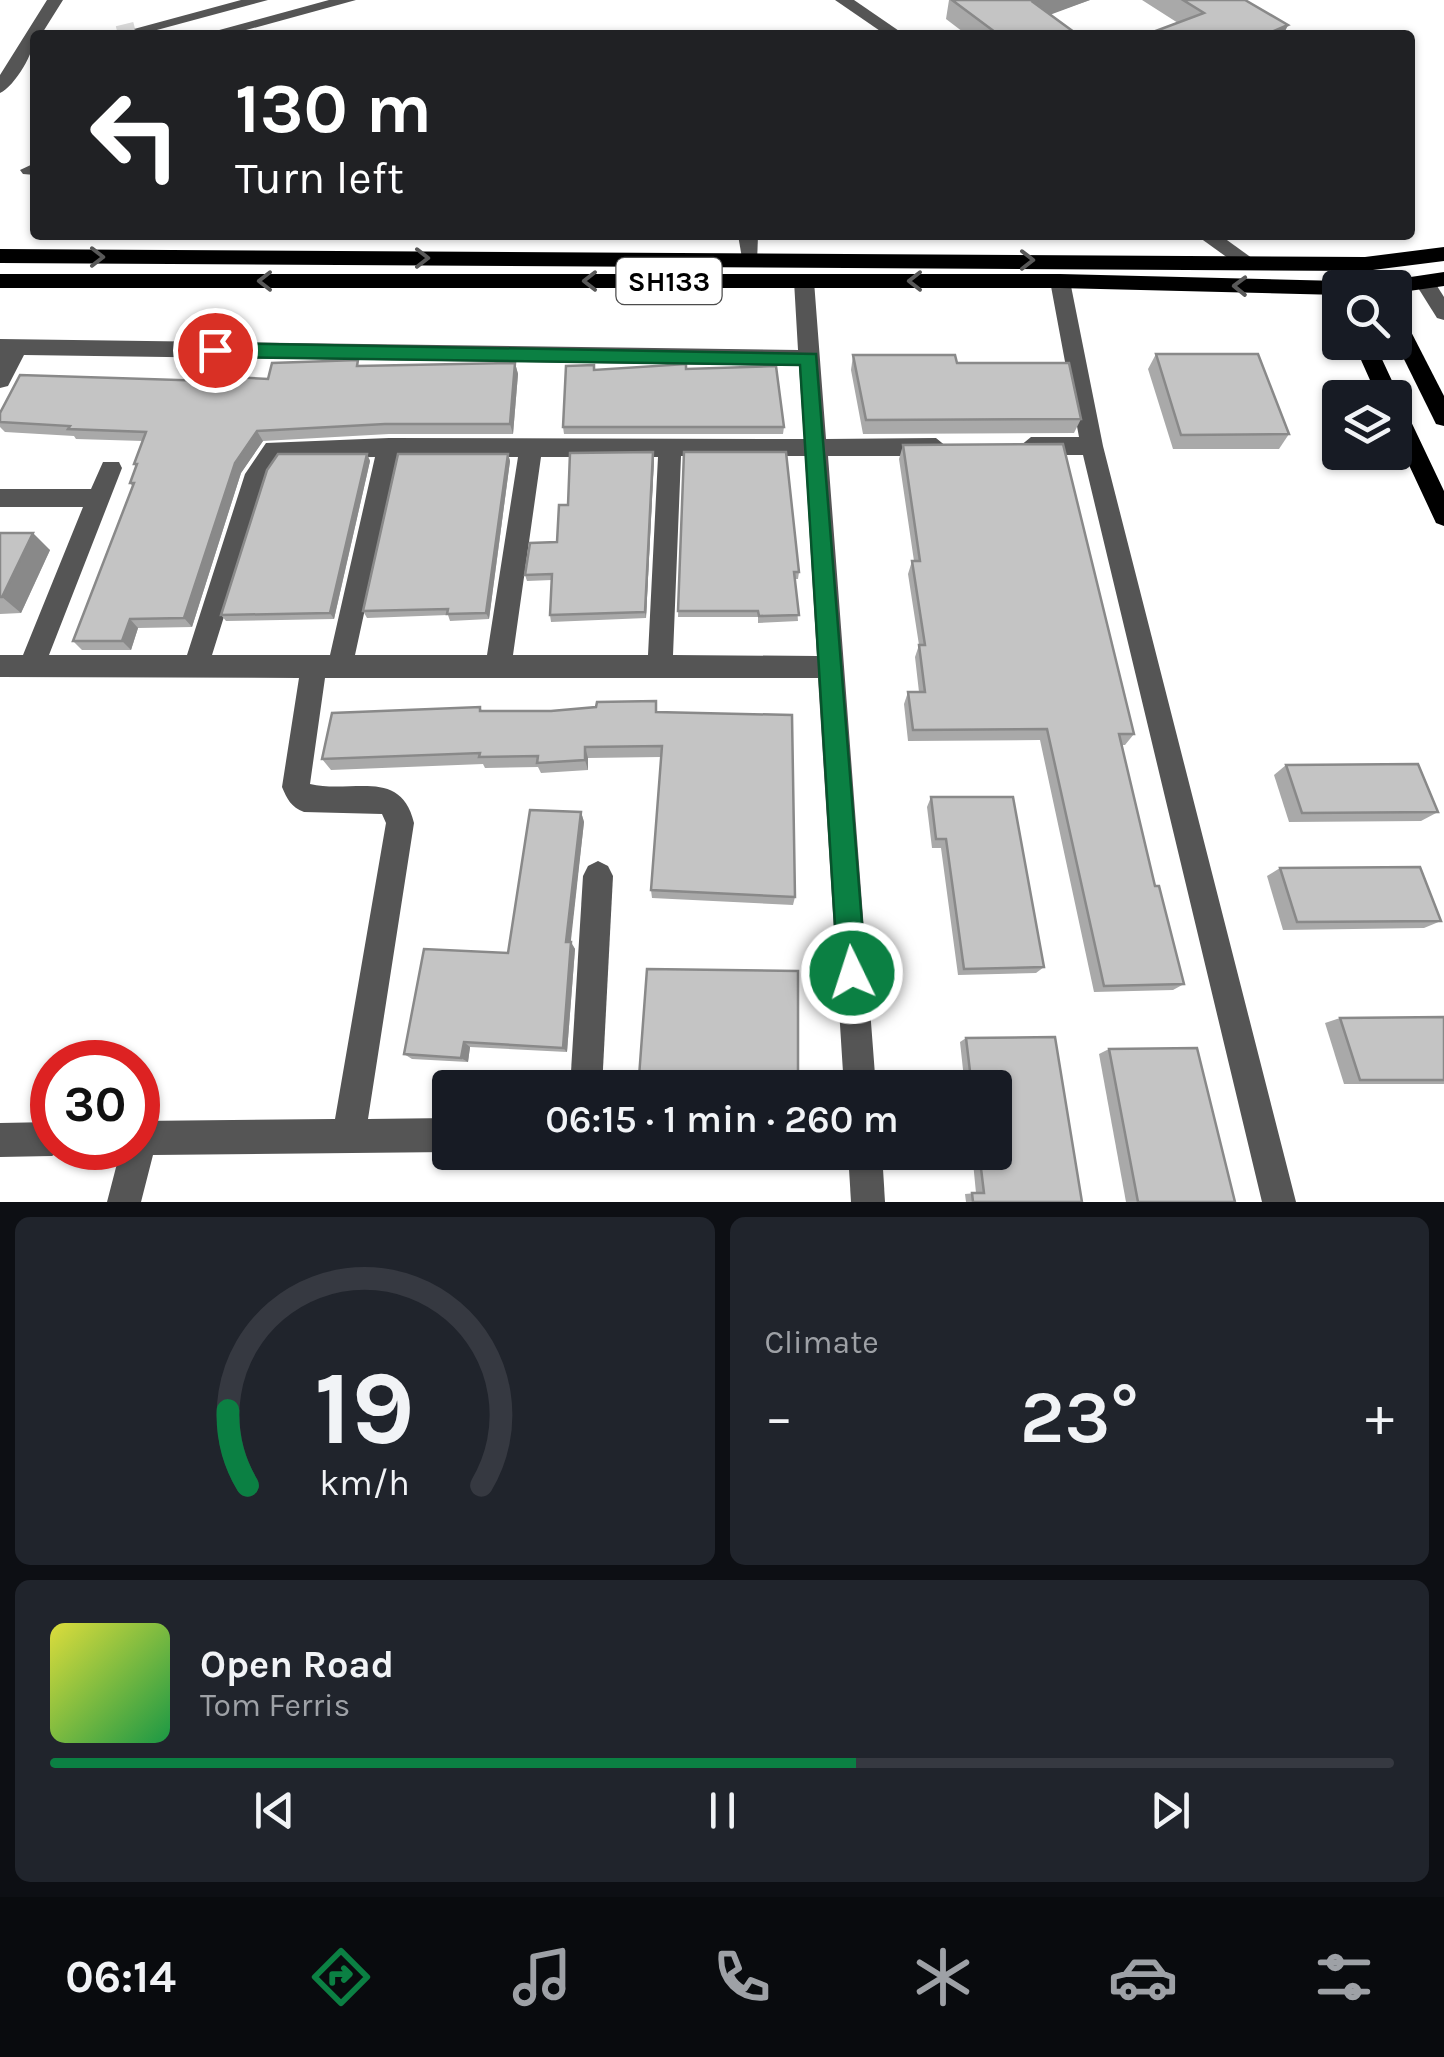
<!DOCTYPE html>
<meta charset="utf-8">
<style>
body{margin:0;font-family:Karla,sans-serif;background:#20242c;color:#f1f3f6;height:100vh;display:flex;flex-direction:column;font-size:38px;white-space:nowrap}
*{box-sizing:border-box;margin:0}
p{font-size:32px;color:#9ea1a6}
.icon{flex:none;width:55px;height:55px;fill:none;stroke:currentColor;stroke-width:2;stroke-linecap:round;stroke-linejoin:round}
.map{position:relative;height:1202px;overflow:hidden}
.panel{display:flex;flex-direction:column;gap:15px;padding:15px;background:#0d0f14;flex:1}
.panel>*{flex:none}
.hud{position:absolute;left:30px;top:30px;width:1385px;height:210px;border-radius:10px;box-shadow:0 2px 8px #0004;background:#202124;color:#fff;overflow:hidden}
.fabs{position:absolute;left:1322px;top:270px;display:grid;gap:20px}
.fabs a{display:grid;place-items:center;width:90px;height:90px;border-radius:10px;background:#171b24;box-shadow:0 2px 8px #0004;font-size:50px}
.speed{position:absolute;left:30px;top:1040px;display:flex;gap:20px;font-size:50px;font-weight:700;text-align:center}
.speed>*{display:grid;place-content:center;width:130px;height:130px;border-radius:50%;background:#171b24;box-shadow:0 2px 8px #0004;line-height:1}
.speed .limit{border:15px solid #d22;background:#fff;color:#111}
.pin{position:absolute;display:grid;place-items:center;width:85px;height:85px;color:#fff;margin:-42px;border:5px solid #fff;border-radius:50%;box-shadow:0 2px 10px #0007}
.me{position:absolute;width:110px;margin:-55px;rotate:356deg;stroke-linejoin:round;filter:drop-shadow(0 0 8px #0008)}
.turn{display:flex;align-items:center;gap:35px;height:210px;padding:0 40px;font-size:45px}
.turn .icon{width:130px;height:130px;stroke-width:2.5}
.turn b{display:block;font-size:70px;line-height:85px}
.big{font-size:75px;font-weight:600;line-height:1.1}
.panel .tile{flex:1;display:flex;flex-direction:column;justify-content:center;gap:15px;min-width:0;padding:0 35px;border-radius:15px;background:#20242c}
.panel .dial{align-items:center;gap:0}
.dial svg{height:260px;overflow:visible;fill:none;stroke:#363941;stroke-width:7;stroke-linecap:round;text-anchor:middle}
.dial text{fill:#f1f3f6;stroke:none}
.song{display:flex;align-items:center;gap:30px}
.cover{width:120px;height:120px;border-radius:15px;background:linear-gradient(135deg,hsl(60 70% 55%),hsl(140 70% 35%))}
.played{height:10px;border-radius:5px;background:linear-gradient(90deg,#0b8043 60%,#363941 60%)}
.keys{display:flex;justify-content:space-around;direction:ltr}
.heat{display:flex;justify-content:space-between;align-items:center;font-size:55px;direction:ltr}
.panel .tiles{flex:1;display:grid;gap:15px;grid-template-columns:1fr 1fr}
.tile:last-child{grid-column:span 2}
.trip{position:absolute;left:432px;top:1070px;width:580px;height:100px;border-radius:10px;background:#171b24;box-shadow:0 2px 8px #0004;font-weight:600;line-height:100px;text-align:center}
.dock{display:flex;height:160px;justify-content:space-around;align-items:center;background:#090b0e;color:#9ea1a6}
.dock .icon{width:70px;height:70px}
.dock .current{color:#0b8043}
.dock b{font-size:45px;color:#f1f3f6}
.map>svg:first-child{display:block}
</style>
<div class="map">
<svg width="1444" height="1202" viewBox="0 0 1444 1202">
<rect width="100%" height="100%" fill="#fff"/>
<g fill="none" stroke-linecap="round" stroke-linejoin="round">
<path stroke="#d9d9d9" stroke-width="18" stroke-dasharray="18 9" stroke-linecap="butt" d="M118,35L142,29"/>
<g fill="#555" fill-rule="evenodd">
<path d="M47,0H63L41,35H35C35,52 15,86 0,93V75Z"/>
<path d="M241,0H268L142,34L134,29Z"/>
<path d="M329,0H356L228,35H201Z"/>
<path d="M835,0H854L905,35H886Z"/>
<path d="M35,163V175L23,174L20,170Z"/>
<path d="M738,235H758L757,264H743Z"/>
<path d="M1196,235H1220L1256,261L1253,266H1239Z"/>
<path d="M804,274L814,281L826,439L936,438L947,447L936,456H828L876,1088H844L818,678H325L310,784C352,794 401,767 414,823L368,1119L450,1118V1152L153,1155L141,1202H107L121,1148H138V1121L335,1119L386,823L382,814L304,812C291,807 287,799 282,787L299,678L0,677V655H23L83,507H0V489H91L103,462H119L122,468L49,655H187L245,474L266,443L389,438L804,439L799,366L24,355L8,386L0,388V339L798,350L794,281ZM681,456H805L817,656L673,655ZM375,457L330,655H212L268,476L280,458ZM398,457H518L487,655H355ZM541,457H658L648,655H513Z"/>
<path d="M1060,274L1070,281L1103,446L1296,1202H1262L1083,455H1031L1020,446L1031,437H1079L1050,281Z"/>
<path d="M1425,276L1432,278L1444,297V320L1437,318L1415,283Z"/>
<path d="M598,861L608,866L613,876L602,1088H570L583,876L588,866Z"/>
<path d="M0,1123L52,1122V1148H65L52,1156L0,1157Z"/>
<path d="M848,1152H882L885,1202H851Z"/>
</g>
<g fill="#000" fill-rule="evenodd">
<path d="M1444,247V261L1365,271L0,263V249L1365,257Z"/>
<path d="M1444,272V286L1395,293V288H1374L1384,281Z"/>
<path d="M0,274H1060L1340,281L1350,288H1340V295L1060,288H0Z"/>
<path d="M1395,313L1405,320L1444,396V426L1436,424L1395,341Z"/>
<path d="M1353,342H1374L1400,398L1397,403L1406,411L1444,491V526L1436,523L1395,435V398H1378Z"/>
</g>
</g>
<g fill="#a9a9a9">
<path d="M949,0H1090L1050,14L1078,35H967L946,19Z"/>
<path d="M1142,0H1245L1288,25L1283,35H1145L1178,23Z"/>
<path d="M1156,354L1289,434L1279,449H1173L1148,369Z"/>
<path d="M853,355L957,363L1081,419L1074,433L863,434L851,370Z"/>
<path d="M515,363L518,374L513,434H389L263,441L241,473L192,627L138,628L131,650H82L73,641L133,487L130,483L136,467L134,464L143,441L76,439L74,436L5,432L0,427V413L210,381L268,379L360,366Z"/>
<path d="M686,369L784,427L783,434H564L563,427L594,370Z"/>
<path d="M903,445L1134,734L1125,745H1122L1155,886L1184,984L1173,990L1094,992L1040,740L908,741L904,704L908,692H919L915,657L919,645L908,574L912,561H914L899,459Z"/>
<path d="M684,452L799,572L798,579H795L798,621L758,623V617H678Z"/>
<path d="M367,454L370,461L334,619L226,621L221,615Z"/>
<path d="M508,454L510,461L489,619L450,621L448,615L367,618L363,611Z"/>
<path d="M654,460L646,618L551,622L550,615L552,580L527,581L525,575L557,542L568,505Z"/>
<path d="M0,533L50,550L21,613L0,614Z"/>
<path d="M480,707L482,711L657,712L795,897L793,905L652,898L651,890L661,757L588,758V770L541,773L538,767L485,768L483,764L331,770L322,759Z"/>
<path d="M1286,765L1438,812L1421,821L1289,822L1274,775Z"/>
<path d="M931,797L1044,967L1036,973L958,975L941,848H932L927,807Z"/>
<path d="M581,812L584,822L570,942L575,949L567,1052L470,1047L468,1062L412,1059L404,1054L508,953Z"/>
<path d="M1280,868L1441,921L1424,928L1283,930L1267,876Z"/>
<path d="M647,969L798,1079L796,1083L699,1078L698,1083L641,1081L639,1077Z"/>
<path d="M1444,1017V1084H1344L1325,1023L1340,1018Z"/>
<path d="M966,1038L1082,1202H966L965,1194L976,1193L972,1152H995V1088H965L960,1042Z"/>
<path d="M1109,1049L1235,1202H1126L1099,1054Z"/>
</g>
<g fill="#898989">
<path d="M1038,0H1090L1028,23L1033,2Z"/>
<path d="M1288,25L1283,35H1264Z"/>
<path d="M515,363L518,374L513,434L510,424Z"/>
<path d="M257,431L263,441L241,473L192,627L184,618L235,463Z"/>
<path d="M653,452L654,460L646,618L645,612Z"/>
<path d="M367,454L370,461L334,619L330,613Z"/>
<path d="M508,454L510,461L489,619L486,613Z"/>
<path d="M33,533L50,550L21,613L2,597Z"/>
<path d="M130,619L138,628L131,650L122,641Z"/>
<path d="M585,747L588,758V770L585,760Z"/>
<path d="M581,812L584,822L570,949L566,942Z"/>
<path d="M571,942L575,949L567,1052L563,1048Z"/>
<path d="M464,1042L470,1047L468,1062L461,1058Z"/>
</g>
<g fill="#c4c4c4" stroke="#898989" stroke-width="2.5">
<path d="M952,0H1038L1033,2L1078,35H999Z"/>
<path d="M1183,0H1245L1288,25L1264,35H1145L1204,13Z"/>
<path d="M1156,354H1258L1289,434L1181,435Z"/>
<path d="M853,355H955L957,363H1069L1081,419L866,420Z"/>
<path d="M358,360L357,366L515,363L510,424H385L257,431L235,463L184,618L130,619L122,641H73L134,483H130L137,464H134L146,432L68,429L70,426L0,422V413L20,375L210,381L212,376L268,379L272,363Z"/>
<path d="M686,364V369L776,366L784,427H563L566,366L594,365V370Z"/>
<path d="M1063,444L1134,734H1119L1155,886H1159L1184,984L1104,986L1047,729L913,730L908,692H925L919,645H925L912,561H920L903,445Z"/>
<path d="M653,452L645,612L550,615L552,574L525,575L530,543L557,542L559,505H568L570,453Z"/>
<path d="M684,452H786L799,572H794L799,615L759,616L758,611H678Z"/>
<path d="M278,454H367L330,613L221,615L267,470Z"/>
<path d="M398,454H508L486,613L447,614L448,609L363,611Z"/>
<path d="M0,533H33L2,597H0Z"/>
<path d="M656,701V712L792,715L795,897L651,890L662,746L585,747V760L537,763L538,756L479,757L480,753L322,759L332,713L480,707V711H551L596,707L597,702Z"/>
<path d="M1418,764L1438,812L1302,813L1286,765Z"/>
<path d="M931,797H1013L1044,967L964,969L946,839H936Z"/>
<path d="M530,810L581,812L566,942H571L563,1048L464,1042L461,1058L404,1054L424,949L508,953Z"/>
<path d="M1420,867L1441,921L1297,922L1280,868Z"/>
<path d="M647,969L798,971V1079L698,1074V1079L639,1077Z"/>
<path d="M1444,1017V1080H1360L1340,1018Z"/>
<path d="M1055,1037L1082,1202H973L972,1193H984L979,1152H995V1088H972L966,1038Z"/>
<path d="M1197,1048L1235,1202H1138L1109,1049Z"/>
</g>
<defs><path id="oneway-chevron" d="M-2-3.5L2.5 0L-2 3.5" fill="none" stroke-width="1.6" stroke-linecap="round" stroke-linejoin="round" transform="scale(2.5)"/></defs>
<g stroke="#595959">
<use href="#oneway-chevron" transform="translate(97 257)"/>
<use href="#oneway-chevron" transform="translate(422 258)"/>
<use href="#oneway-chevron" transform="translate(1027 260)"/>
<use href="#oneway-chevron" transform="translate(265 281) rotate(180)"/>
<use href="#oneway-chevron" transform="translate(590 281) rotate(180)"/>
<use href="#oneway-chevron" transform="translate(915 281) rotate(-180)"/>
<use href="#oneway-chevron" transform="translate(1240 286) rotate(-179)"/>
</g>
<path fill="#0b8043" stroke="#07532c" stroke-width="2.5" d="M215,343L816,354L866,973L862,983L852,987L842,983L838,973L800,365L215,357L205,350Z"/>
<g text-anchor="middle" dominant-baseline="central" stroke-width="8" stroke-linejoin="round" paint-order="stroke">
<rect fill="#fff" stroke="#4c4c4c" stroke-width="2.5" x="616.5" y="258" width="105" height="46" rx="8"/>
<g font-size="28" font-weight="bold" fill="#000">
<text x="669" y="281">SH133</text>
</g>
</g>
</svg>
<div class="fabs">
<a><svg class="icon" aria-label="search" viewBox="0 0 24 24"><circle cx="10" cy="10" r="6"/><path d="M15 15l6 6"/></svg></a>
<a><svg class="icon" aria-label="layers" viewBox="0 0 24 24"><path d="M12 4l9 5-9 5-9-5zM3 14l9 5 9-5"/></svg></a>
</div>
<div class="speed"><div class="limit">30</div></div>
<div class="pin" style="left:215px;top:350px;background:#d93025"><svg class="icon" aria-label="arrive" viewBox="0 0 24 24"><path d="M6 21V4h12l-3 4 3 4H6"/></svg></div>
<svg class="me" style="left:852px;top:973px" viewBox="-20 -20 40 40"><circle r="17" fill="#0b8043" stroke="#fff" stroke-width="3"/><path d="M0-11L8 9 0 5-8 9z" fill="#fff"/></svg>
<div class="trip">06:15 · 1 min · 260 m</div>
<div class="hud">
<div class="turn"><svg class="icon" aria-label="left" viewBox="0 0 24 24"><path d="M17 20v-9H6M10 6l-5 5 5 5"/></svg><div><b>130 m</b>Turn left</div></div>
</div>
</div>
<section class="panel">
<div class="tiles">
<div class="tile dial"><svg viewBox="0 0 100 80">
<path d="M14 69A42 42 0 1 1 86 69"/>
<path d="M14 69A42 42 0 0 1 8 46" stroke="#0b8043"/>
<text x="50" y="56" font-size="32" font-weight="700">19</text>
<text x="50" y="72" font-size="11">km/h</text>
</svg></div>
<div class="tile"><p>Climate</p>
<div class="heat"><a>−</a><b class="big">23°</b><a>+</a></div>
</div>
<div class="tile">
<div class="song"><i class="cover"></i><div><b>Open Road</b><p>Tom Ferris</p></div></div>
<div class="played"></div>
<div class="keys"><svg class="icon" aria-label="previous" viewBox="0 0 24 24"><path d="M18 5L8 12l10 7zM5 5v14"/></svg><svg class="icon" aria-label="pause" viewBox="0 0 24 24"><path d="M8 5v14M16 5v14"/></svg><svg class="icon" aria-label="next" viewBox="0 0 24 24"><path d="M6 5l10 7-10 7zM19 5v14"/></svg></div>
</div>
</div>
</section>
<nav class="dock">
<b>06:14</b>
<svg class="icon current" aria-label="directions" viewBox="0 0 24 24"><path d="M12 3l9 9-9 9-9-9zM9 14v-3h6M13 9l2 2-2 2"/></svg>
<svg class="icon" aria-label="music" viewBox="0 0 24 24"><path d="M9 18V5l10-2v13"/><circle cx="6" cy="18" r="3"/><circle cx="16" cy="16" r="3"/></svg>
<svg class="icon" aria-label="phone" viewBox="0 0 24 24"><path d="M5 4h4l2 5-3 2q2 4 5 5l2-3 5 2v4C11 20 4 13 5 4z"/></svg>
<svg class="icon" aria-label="climate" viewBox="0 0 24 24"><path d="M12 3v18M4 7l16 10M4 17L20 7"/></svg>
<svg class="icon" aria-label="car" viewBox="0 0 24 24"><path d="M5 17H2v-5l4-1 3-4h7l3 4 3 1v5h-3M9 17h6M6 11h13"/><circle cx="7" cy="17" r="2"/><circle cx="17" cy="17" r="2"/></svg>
<svg class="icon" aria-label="filters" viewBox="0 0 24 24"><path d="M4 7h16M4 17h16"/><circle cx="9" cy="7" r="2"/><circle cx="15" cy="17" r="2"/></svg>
</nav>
